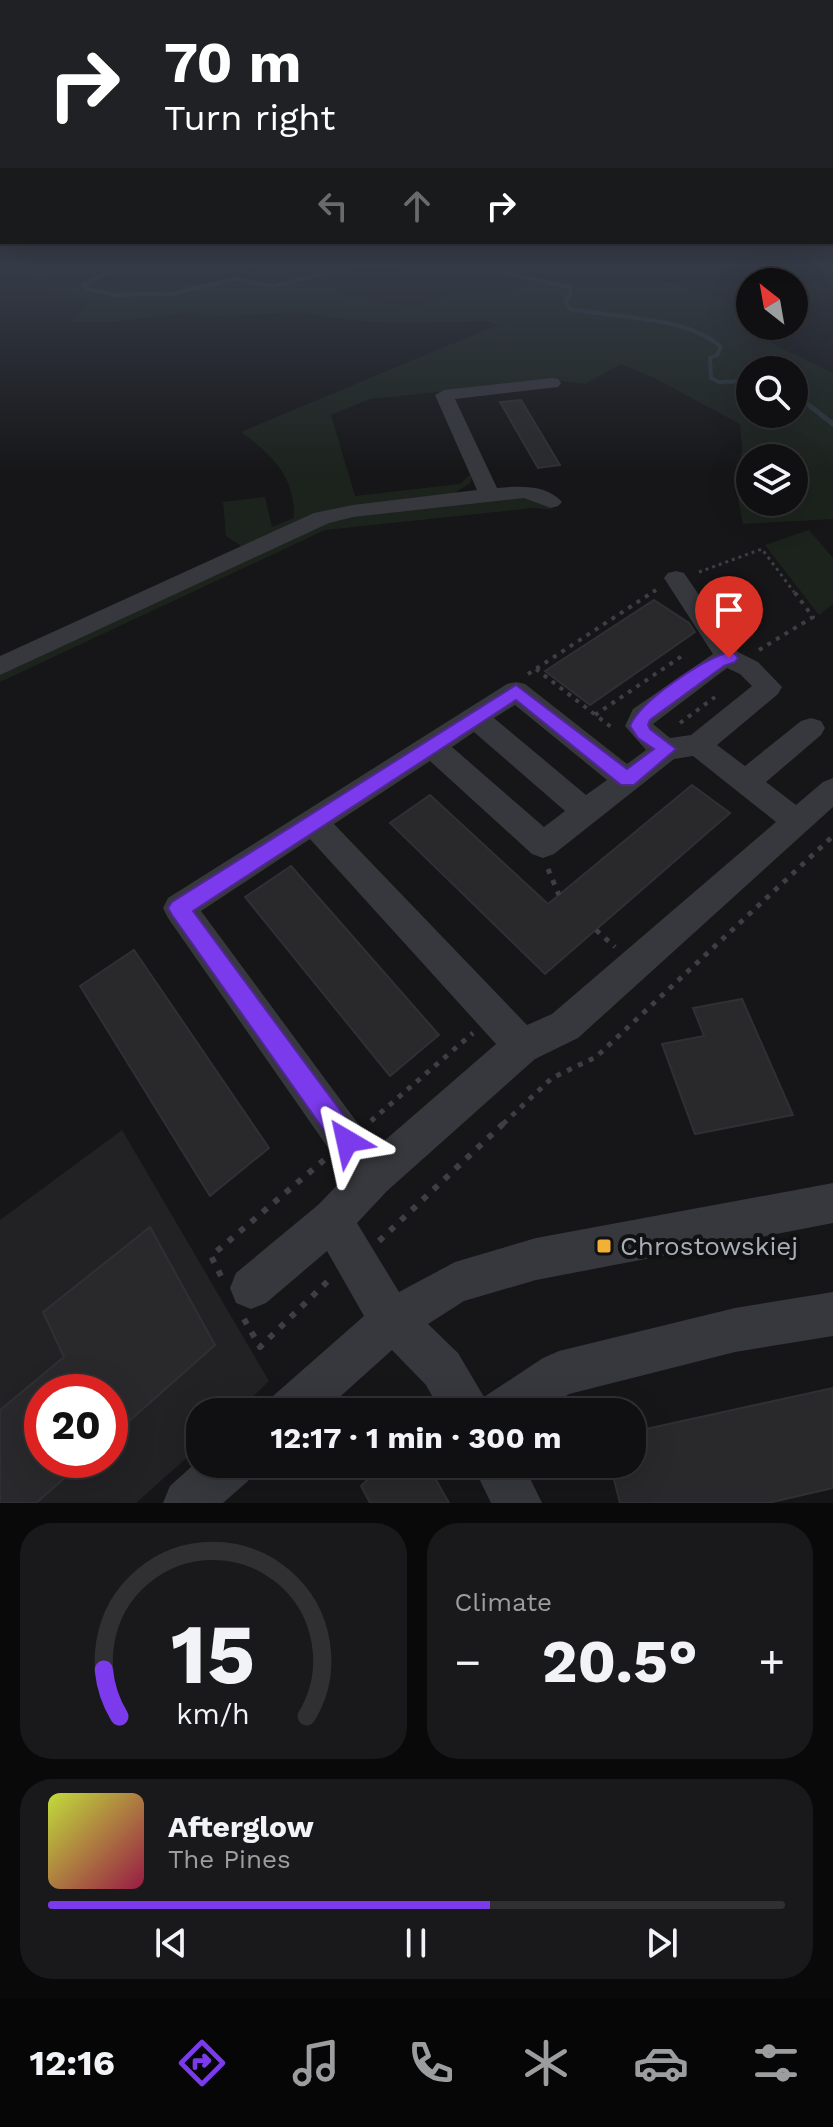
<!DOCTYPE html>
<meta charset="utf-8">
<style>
body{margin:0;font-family:"Work Sans",sans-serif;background:#19191b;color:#f1f3f6;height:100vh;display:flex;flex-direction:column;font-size:30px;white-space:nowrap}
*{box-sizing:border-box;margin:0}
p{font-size:26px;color:#9c9d9f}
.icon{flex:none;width:44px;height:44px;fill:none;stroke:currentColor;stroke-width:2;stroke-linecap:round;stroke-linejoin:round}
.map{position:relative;height:1503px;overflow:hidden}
.side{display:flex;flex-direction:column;gap:20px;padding:20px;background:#09090a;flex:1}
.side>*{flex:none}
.guide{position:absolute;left:0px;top:0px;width:834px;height:244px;box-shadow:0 8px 32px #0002,0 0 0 2px #303032;background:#202124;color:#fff;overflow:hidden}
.needle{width:52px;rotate:329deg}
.tools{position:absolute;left:736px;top:268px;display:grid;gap:16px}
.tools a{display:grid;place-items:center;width:72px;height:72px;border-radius:50%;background:#101012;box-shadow:0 8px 32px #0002,0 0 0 2px #303032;font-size:40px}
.speed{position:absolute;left:24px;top:1374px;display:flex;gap:16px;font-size:40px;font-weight:700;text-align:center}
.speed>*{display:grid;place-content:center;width:104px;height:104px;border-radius:50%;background:#101012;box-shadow:0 8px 32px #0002,0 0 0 2px #303032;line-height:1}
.speed .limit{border:12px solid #d22;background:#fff;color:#111}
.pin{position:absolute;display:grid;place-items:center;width:68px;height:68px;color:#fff;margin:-82px -34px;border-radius:50% 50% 50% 0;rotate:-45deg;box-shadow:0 0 8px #0007}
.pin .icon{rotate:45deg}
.me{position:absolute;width:88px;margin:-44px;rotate:324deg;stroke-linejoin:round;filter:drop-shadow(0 0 6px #0008)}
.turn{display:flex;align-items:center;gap:28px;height:168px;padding:0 32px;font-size:36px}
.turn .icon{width:104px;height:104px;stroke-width:2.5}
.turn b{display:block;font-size:56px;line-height:68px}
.lanes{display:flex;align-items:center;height:76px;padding:0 32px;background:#0003;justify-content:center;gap:40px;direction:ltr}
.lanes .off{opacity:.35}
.big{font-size:60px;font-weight:700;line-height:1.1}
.side .widget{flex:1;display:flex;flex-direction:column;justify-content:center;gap:12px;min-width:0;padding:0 28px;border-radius:32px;background:#19191b}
.side .dial{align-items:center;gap:0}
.dial svg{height:208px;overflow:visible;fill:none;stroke:#303032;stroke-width:7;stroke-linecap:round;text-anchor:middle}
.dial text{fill:#f1f3f6;stroke:none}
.song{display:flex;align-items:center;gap:24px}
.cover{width:96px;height:96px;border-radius:12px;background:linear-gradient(135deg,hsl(70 70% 55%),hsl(340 70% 35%))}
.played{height:8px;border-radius:4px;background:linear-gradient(90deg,#7c3aed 60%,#303032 60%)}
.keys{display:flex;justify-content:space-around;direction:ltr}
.heat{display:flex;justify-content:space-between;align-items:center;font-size:44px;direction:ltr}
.side .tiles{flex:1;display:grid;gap:20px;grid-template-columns:1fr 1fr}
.widget:last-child{grid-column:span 2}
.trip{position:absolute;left:186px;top:1398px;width:460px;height:80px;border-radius:32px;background:#101012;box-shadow:0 8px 32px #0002,0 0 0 2px #303032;font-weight:700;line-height:80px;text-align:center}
.menu{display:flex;height:128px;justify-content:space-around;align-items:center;background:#060607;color:#9c9d9f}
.menu .icon{width:56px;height:56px}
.menu .selected{color:#7c3aed}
.menu b{font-size:36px;color:#f1f3f6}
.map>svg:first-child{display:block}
</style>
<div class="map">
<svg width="833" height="1503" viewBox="0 0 833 1503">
<rect width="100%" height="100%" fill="#161618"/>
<path fill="#222225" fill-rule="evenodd" d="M122,1130L269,1381L237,1412H200V1446L136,1503H0V1220ZM42,1392H110V1460H42Z"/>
<g fill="#1c231d" fill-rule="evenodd">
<path d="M0,263H124L125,273L92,281L105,288L148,292L212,282L306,276L330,263H418L437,283C415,287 400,290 385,270L361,271L329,281L343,295L378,303L421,305L474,288L515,289L505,279L434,271L431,263H493L523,269L516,264L632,267L662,280L715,295L741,308L737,315C762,345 801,355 833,373V519L743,524L736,489L742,449L740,424L656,379L621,364L585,384L555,380L370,399L331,415L355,496L460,484L472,473L470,483L451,495L346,507L124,600L241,546L226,536L223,502L265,497L272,527L294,518C295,476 272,455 241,432L497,325L487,321L402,323L357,321L299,312L199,317L201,313L197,311L112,322H70L90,302L0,274ZM750,370H794V414H750ZM750,458H794V502H750Z"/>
<path d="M529,496L552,509L571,511L533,508L325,530L0,682V672L321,524L351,516Z"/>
<path d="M809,530L833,558V604L819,615L765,545Z"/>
</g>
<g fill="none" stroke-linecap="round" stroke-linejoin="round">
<g stroke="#2c353c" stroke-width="4">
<path d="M28,263L23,268L30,273L71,272L73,263"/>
<path d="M113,263L118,265V269L83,284L87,289L114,295L172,294L235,279L273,286L358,266L418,268L424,263"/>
<path d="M437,263L463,270L485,269L569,287L571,293L565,301L570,309C618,319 684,315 721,347L717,355L710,358L711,378L719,382L750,381"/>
<path d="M794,394L813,408"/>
</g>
<path stroke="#2c353c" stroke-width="5" d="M810,406L833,424"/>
</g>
<g fill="#29292c" stroke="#303034" stroke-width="2">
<path d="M521,400L560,465L538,468L500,402Z"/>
<path d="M654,600L689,623L695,632L590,705L545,671Z"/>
<path d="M692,785L730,813L545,974L390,823L430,795L548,904Z"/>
<path d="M291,866L439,1035L390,1076L245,897Z"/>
<path d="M134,950L269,1148L210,1196L80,986Z"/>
<path d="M742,999L793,1115L695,1134L662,1044L704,1036L693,1008Z"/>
<path d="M150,1227L215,1345L110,1438V1392H42V1460H85L36,1503H0V1410L64,1357L43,1312Z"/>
<path d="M833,1388V1488L768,1503H620L610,1464H632V1432Z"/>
<path d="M384,1464H427L449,1503H370L361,1486Z"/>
</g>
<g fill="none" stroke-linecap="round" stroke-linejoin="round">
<g stroke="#3d3f44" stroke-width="3" stroke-dasharray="3 4" stroke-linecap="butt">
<path d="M699,572L762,549L794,592"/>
<path d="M653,592L658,589"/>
</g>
<g stroke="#3d3f44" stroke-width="4" stroke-dasharray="4 6" stroke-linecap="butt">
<path d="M759,650L813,617L793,590"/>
<path d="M536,669L615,730"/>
<path d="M528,674L656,590"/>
<path d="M595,715L682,656L686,659"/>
<path d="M680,723L715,697"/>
</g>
<g stroke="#3d3f44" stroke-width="5" stroke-dasharray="5 7" stroke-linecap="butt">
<path d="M548,869L559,895"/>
<path d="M596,930L615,947"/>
<path d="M371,1121L473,1033"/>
<path d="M503,1124L552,1078L596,1057L833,836"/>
</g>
<g stroke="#3d3f44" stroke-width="6" stroke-dasharray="6 9" stroke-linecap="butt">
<path d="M379,1241L505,1122"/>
<path d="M221,1276L211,1256L324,1160"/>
<path d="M244,1319L260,1347L331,1278"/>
</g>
<g fill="#37383d" fill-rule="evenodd">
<path d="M552,378L558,379L561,383L558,387L455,399L497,488C519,486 546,484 562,502L558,506L551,508L524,498L353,517L329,523L0,675V656L314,513L353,505L477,490L435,395L444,390Z"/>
<path d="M676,571L684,573L738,652L758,662L782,687L778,694L717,745L745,766L801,721L811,718L821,721L825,728L821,735L766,782L796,805L823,782L833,778V807L578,1038L535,1059L387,1191L357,1223L399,1292L455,1262L536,1238L833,1183V1223L536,1280L464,1301L428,1324L458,1353L484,1397L543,1358L559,1351L735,1308L833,1292V1336L735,1352L569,1394L542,1412H441L426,1385L392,1350L323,1412H266L273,1396L364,1316L327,1251L266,1303L251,1309L236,1303L230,1288L236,1273L318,1205L347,1175L168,918L163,908L168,898L507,684L516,682L525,684L627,764L646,750L625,726L633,709L713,654L664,578L668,573ZM727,668L740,674L752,686L691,735L670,738L653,724ZM515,705L607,780L586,795L494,718ZM474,732L565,811L544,827L452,747ZM693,756L776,822L552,1014L527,1025L334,824L430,761L532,854L543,858L554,854L674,759ZM310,839L496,1044L376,1148L201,911Z"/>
<path d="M200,1459V1464H255L248,1481L223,1503H163L170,1486Z"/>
<path d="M472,1464H523L542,1503H491Z"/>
</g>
</g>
<linearGradient id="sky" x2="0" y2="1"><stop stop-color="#0c0c0d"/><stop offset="0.56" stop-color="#363c48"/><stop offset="1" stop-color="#363c48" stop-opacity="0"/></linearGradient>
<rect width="833" height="473" fill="url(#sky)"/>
<path fill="#7c3aed" stroke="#51269a" stroke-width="2" d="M729,652L735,654L738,658L735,662L724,666L650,720L648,725L650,729L676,749L634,785H621L516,700L193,911L356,1132L360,1141L356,1150L347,1153L338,1150L172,915L168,908L172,902L516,685L627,769L654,749L638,738L630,726C641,700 702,660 729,652Z"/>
<rect fill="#f2b134" stroke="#111113" stroke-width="3" x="596" y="1238" width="16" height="16" rx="4"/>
<g text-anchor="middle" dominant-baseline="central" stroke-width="8" stroke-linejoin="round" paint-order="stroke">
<g font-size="26" fill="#a8adb8" stroke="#111113" text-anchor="start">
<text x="620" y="1246">Chrostowskiej</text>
</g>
</g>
</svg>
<div class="tools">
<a><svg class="needle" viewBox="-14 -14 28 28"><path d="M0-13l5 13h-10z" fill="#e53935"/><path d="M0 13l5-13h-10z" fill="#9c9d9f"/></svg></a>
<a><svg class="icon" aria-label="search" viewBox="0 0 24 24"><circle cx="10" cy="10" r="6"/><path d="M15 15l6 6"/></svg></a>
<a><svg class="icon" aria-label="layers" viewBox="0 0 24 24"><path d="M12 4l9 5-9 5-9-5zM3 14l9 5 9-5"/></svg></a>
</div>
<div class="speed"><div class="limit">20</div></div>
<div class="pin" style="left:729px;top:658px;background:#d93025"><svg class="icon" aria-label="arrive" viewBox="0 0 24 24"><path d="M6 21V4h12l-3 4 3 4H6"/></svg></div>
<svg class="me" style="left:347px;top:1141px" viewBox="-20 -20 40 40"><path d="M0-17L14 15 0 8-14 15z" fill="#7c3aed" stroke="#fff" stroke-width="4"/></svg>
<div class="trip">12:17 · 1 min · 300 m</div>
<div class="guide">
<div class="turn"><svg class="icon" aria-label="right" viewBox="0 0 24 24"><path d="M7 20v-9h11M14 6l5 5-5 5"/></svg><div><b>70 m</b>Turn right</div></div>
<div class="lanes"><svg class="icon off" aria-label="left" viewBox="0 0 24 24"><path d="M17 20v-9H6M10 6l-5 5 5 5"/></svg><svg class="icon off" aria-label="ahead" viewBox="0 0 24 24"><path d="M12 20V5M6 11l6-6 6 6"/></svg><svg class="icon" aria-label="right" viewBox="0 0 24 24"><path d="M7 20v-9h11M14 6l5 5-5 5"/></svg></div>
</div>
</div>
<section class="side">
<div class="tiles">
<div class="widget dial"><svg viewBox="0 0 100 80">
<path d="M14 69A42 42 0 1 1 86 69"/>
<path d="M14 69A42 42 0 0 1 8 51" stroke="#7c3aed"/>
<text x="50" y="56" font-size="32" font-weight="700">15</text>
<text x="50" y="72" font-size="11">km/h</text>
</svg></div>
<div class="widget"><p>Climate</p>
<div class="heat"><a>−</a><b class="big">20.5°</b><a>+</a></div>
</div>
<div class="widget">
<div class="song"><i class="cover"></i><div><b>Afterglow</b><p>The Pines</p></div></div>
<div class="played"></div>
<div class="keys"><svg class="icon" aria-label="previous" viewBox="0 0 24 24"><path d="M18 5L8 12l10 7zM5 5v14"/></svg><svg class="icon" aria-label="pause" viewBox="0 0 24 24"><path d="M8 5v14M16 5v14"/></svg><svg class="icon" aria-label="next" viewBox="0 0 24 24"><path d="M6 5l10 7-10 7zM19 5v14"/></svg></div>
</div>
</div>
</section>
<nav class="menu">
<b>12:16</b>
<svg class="icon selected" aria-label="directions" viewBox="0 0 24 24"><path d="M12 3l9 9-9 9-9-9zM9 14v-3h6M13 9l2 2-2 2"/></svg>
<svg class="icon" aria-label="music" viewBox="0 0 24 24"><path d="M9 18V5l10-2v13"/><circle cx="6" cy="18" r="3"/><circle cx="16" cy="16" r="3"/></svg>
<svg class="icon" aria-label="phone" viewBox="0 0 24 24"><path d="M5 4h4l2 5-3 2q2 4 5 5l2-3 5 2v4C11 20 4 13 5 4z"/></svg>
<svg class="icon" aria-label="climate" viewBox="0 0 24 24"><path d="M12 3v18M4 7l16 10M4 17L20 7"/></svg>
<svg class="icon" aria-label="car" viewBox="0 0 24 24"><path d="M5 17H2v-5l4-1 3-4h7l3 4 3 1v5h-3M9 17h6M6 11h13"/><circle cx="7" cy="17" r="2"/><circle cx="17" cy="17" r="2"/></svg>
<svg class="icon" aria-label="filters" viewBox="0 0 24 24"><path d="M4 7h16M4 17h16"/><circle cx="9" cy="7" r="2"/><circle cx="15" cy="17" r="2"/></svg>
</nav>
